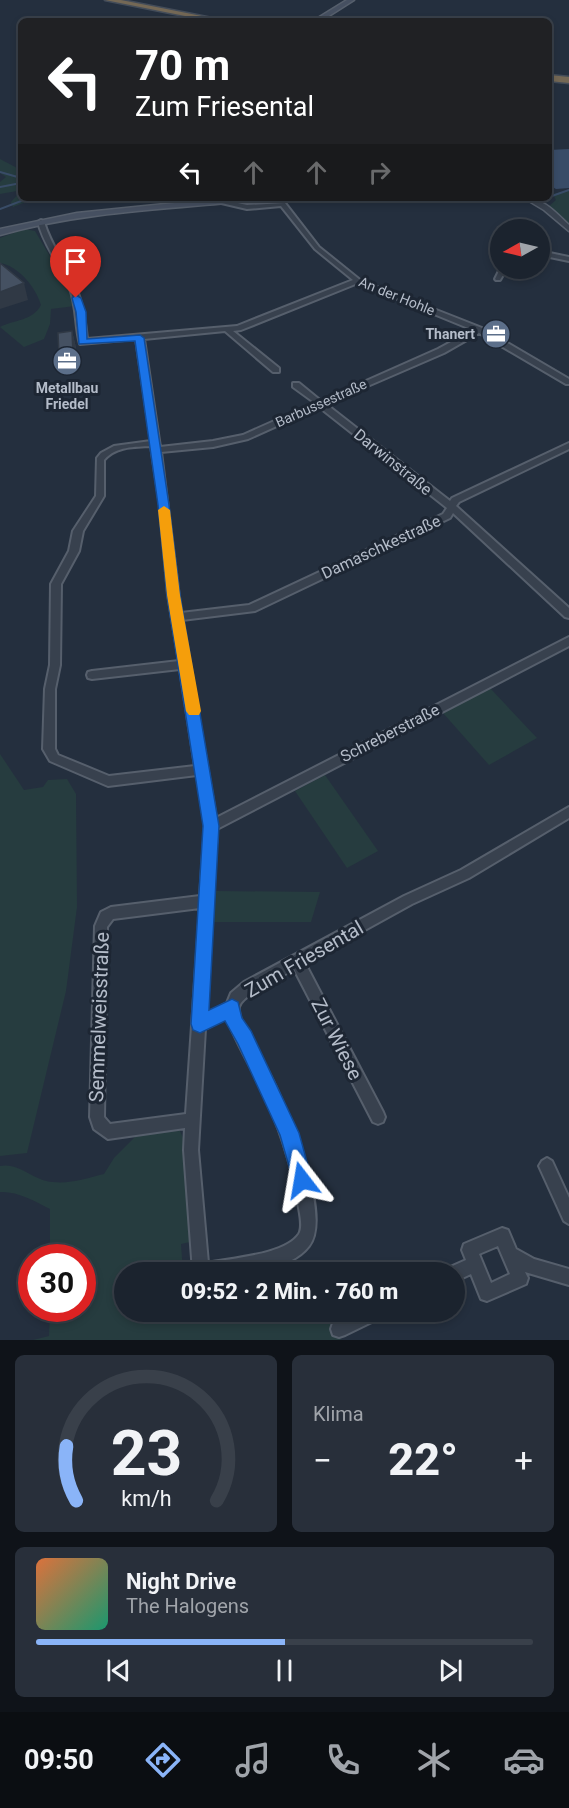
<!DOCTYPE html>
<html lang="de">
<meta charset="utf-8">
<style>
body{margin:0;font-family:Roboto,sans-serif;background:#282f3a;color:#f1f3f6;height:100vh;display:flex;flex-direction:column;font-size:22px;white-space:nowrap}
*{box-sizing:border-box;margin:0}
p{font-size:20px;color:#a0a4aa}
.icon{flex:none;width:33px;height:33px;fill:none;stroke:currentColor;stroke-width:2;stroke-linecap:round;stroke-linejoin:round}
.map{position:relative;height:1340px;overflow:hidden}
.sheet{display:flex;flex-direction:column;gap:15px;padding:15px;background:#0f1319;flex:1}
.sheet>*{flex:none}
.top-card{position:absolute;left:18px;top:18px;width:534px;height:183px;border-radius:9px;box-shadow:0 3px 9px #0003,0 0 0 2px #39404a;background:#202124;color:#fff;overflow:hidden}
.needle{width:39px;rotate:262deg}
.tools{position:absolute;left:490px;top:219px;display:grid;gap:12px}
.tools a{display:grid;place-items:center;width:60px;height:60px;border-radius:50%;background:#1b232e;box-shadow:0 3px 9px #0003,0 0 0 2px #39404a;font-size:30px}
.speed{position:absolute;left:18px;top:1244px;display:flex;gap:12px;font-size:30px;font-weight:700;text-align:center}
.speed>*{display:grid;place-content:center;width:78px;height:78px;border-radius:50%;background:#1b232e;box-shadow:0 3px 9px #0003,0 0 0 2px #39404a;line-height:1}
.speed .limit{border:9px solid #d22;background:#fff;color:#111}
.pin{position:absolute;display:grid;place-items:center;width:51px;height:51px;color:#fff;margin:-62px -26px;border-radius:50% 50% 50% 0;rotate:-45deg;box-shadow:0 0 6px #0007}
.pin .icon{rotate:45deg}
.me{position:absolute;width:66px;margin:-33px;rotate:346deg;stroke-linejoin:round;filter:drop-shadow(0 0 4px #0008)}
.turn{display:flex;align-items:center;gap:21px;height:126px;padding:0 18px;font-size:27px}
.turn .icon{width:78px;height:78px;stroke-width:2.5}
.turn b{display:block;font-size:42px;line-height:51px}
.lanes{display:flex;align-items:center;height:57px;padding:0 18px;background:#0003;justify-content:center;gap:30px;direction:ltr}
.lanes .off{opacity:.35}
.big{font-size:45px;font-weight:800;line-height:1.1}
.sheet .card{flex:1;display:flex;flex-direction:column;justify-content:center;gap:9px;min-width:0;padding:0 21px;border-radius:9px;background:#282f3a}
.sheet .dial{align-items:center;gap:0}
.dial svg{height:156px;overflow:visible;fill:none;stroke:#39404a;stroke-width:7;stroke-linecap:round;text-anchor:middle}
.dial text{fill:#f1f3f6;stroke:none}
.song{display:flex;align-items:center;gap:18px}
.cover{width:72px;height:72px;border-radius:9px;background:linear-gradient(135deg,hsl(20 70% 55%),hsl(160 70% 35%))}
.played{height:6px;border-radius:3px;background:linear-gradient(90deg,#8ab4f8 50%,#39404a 50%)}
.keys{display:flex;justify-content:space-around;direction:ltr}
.heat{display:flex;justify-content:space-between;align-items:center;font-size:33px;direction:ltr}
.sheet .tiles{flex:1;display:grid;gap:15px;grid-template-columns:1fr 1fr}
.card:last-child{grid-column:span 2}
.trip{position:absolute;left:114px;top:1262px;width:351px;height:60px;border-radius:30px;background:#1b232e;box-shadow:0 3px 9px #0003,0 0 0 2px #39404a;font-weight:800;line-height:60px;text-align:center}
.tab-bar{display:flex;height:96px;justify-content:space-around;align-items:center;background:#0b0e12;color:#a0a4aa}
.tab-bar .icon{width:42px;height:42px}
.tab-bar .selected{color:#8ab4f8}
.tab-bar b{font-size:27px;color:#f1f3f6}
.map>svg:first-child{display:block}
</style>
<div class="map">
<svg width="569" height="1340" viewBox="0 0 569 1340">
<rect width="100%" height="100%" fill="#242f3e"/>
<g fill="#263c3f">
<path d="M0,159L21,170V198H36L13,207L11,202L20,192L17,191L0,194V182L6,177L0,173Z"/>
<path d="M569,190V227L549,206L556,200L553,194Z"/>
<path d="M24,229L35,231L64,280L75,306L51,309L50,324L44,339L24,347L0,327C13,320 33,321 41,305C36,288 19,266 0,263V238Z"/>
<path d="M490,688L537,738L489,765L443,713Z"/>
<path d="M0,754L24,790L43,787L48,780L67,779L76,794L77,907L66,991L27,1153L0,1156Z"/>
<path d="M325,775L378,851L347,868L295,791Z"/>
<path d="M216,891L320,892L311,922H214Z"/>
<path d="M169,1128L180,1131L185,1142L190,1242L181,1244L183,1272H124V1311H325L341,1340H33L49,1336L50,1308H82V1257H50V1209C35,1201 17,1191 0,1192V1166C20,1162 33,1181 53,1182C70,1184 88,1178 104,1174L114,1158L135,1137Z"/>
</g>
<path fill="#394c67" d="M569,149V188L556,189L549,185V150Z"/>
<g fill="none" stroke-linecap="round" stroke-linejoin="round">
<g stroke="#394c67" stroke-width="2">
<path d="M0,172L21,178"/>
<path d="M0,187L21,183"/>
<path d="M549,197L569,190"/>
<path d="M0,209L29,198"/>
</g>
<g stroke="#565f6c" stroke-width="4">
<g id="minor">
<path d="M219,199L247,205L285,203L319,247L360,280L482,328L569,379V384H566L479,333L444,353L326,404L450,501L452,498L569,443V449L459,502L456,506L569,608V618L565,617L453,513L450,518L255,611L182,620L216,818L569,637V646L217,829L206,1014L227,1003L231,993L244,982L404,896L461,870L569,807V818L469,878L412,904L305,963L383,1112L385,1117L383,1122L378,1124L373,1122L294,969C283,976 241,995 239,1007C237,1022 258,1051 265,1065C282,1098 334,1214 309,1246C286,1276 227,1272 193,1272L184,1150L185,1128L108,1139L94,1129L90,1117L95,926L101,912L111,907L200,896L205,826L197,775L108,786L50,761L43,749L45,689L50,665L51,584L69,551L73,531L96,496L97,458L101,453L114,446L151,441L136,339L80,344C75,326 77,307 70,289C61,266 44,246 38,222L41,220L44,222C50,242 61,258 71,276C81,296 85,317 87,339L237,326L353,280L315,249L281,206L247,209L217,202L216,201ZM358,283L473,330L438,349L321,401L299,383H293V387L315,403L243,435L213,441L160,447L144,339L225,331L273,372H279V368L233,331L241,330ZM319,407L447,508L443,514L249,605L181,613L161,452L213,447L248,439ZM151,446L160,505L168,595L179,661L92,671L88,672L87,675L88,678L92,679L180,669L195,766L109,776L58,755L55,749V689L60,665L61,584L79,551L83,531L104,496V460C116,446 135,447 151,446ZM200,908L186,1114L110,1124L104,1117L107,927L113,919ZM227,1018C236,1042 250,1065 261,1088C279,1125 291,1162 298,1202C299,1211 304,1226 299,1234C285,1255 231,1258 208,1263L198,1150L205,1029Z"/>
<path d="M540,251L569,257V261L540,255Z"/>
<path d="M501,267L507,268L500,280H496L495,279Z"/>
<path d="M547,1158L552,1161L569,1198V1224L564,1221L539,1166L542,1161Z"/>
<path d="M502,1228L508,1230L516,1249L534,1259L569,1269V1285L525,1272L528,1278L526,1284L487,1301L481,1299L471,1274L454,1282V1272H447L448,1268L466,1260L462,1250L464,1244ZM498,1246L510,1274L491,1283L479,1254Z"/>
<path d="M358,1311H384L382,1317L345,1335L339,1337L333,1335L331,1329L333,1323Z"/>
</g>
</g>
<g stroke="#565f6c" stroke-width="3">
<path id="tertiary" d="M524,198C544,198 556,213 569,225V231L544,210Z"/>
</g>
<g stroke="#565f6c" stroke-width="3">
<g id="secondary">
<path d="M347,0H354L321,21H313Z"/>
<path d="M224,198H253L249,201C166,209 80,212 0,235V229L77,213Z"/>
</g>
</g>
<g stroke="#434c59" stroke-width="3">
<g id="motorway">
<path d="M105,0H121L227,21H210Z"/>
<path d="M549,75L569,77V83L549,81Z"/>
</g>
</g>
<use href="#minor" fill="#38414e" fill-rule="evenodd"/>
<use href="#tertiary" fill="#38414e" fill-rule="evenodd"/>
<use href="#secondary" fill="#465061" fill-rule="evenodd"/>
<use href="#motorway" fill="#746855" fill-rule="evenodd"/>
</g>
<path fill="#3b4654" d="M72,331L76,348V371L63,372L59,356Z"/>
<g fill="#303945">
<path d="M24,283L28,300L0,309V292Z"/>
<path d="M72,331L76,348V371L73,354Z"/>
</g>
<g fill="#455162" stroke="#303945" stroke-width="1.5">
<path d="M0,263L24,283L0,292Z"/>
<path d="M72,331L73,354L59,356L58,333Z"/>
</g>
<path fill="#1a73e8" stroke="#114b97" stroke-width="1.5" d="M76,295L81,298L86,312L87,339L140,335L144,338L169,505L180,595L219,826L209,1010L232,999L238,1002L242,1018L251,1031L299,1133L312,1180L309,1187L302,1190L295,1187L280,1135L238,1044L225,1021L200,1033L193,1030L191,1024L203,826L167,595L158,505L135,341L79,344L76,312L72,298Z"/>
<path fill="#f59e0b" d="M164,506L170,510L180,595L201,711L199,715H189L186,711L167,595L158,510Z"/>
<defs>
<g id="office-disc" transform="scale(1.5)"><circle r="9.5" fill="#5c6f8a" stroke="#1d2633"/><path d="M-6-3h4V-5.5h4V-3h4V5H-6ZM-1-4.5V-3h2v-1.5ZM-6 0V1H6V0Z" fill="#fff"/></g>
</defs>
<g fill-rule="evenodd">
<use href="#office-disc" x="496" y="334"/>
<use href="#office-disc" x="67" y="361"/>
</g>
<g text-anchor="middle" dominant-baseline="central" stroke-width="6" stroke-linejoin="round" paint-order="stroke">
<g font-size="14" fill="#b4bcc9" stroke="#1d2633">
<text transform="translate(397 296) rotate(22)">An der Hohle</text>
<text transform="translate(321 403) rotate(-24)">Barbussestraße</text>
</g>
<g font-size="14" font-weight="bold" fill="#b4bcc9" stroke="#1d2633" text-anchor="end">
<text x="475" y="334">Thanert</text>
<text x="67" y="388" text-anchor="middle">Metallbau<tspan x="67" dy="16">Friedel</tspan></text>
</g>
<g font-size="16" fill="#b4bcc9" stroke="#1d2633">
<text transform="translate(393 462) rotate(39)">Darwinstraße</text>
<text transform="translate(381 547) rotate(-25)">Damaschkestraße</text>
<text transform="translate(390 733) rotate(-27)">Schreberstraße</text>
</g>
<g font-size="20" fill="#b4bcc9" stroke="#1d2633">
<text transform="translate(304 959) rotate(-30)">Zum Friesental</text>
<text transform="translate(99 1017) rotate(-88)">Semmelweisstraße</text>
<text transform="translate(337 1039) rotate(63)">Zur Wiese</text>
</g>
</g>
</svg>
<div class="tools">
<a><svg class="needle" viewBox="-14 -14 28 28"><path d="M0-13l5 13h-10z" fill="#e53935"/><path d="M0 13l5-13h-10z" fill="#a0a4aa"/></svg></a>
</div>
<div class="speed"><div class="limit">30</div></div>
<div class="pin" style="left:76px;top:298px;background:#d93025"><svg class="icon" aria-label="arrive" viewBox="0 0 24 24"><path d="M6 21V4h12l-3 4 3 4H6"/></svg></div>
<svg class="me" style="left:302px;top:1180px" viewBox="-20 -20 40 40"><path d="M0-17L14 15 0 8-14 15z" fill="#1a73e8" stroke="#fff" stroke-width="4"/></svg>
<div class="trip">09:52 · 2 Min. · 760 m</div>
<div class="top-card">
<div class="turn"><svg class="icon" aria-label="left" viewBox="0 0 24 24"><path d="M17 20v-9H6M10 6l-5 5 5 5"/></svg><div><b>70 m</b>Zum Friesental</div></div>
<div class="lanes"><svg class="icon" aria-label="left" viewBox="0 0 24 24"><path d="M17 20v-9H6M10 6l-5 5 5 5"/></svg><svg class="icon off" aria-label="ahead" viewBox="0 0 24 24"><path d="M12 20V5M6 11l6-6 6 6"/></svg><svg class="icon off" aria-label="ahead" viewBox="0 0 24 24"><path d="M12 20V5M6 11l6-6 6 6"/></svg><svg class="icon off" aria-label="right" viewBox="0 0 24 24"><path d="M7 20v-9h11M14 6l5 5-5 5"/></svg></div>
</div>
</div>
<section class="sheet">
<div class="tiles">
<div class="card dial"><svg viewBox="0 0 100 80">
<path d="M14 69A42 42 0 1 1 86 69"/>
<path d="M14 69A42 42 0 0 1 9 41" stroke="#8ab4f8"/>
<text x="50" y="56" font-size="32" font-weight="700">23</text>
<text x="50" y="72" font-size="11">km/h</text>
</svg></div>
<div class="card"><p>Klima</p>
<div class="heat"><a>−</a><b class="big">22°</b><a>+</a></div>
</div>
<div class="card">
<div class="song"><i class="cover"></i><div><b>Night Drive</b><p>The Halogens</p></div></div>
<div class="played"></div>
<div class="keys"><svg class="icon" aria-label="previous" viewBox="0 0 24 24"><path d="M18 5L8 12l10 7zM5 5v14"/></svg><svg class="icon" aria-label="pause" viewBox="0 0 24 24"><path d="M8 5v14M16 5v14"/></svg><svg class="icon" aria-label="next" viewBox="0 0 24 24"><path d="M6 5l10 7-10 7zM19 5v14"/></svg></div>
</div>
</div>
</section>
<nav class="tab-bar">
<b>09:50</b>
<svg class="icon selected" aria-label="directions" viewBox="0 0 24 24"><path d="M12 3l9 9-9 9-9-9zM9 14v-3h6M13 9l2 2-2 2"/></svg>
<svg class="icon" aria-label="music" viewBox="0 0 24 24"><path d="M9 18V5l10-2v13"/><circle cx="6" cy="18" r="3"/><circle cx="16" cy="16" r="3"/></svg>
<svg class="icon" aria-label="phone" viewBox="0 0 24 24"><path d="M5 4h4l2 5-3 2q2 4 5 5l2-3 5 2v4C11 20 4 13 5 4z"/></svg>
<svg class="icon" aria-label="climate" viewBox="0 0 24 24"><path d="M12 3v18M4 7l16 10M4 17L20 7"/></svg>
<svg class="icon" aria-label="car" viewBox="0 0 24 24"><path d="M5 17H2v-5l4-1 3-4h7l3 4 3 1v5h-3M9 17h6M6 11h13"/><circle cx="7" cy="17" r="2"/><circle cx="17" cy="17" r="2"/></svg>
</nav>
